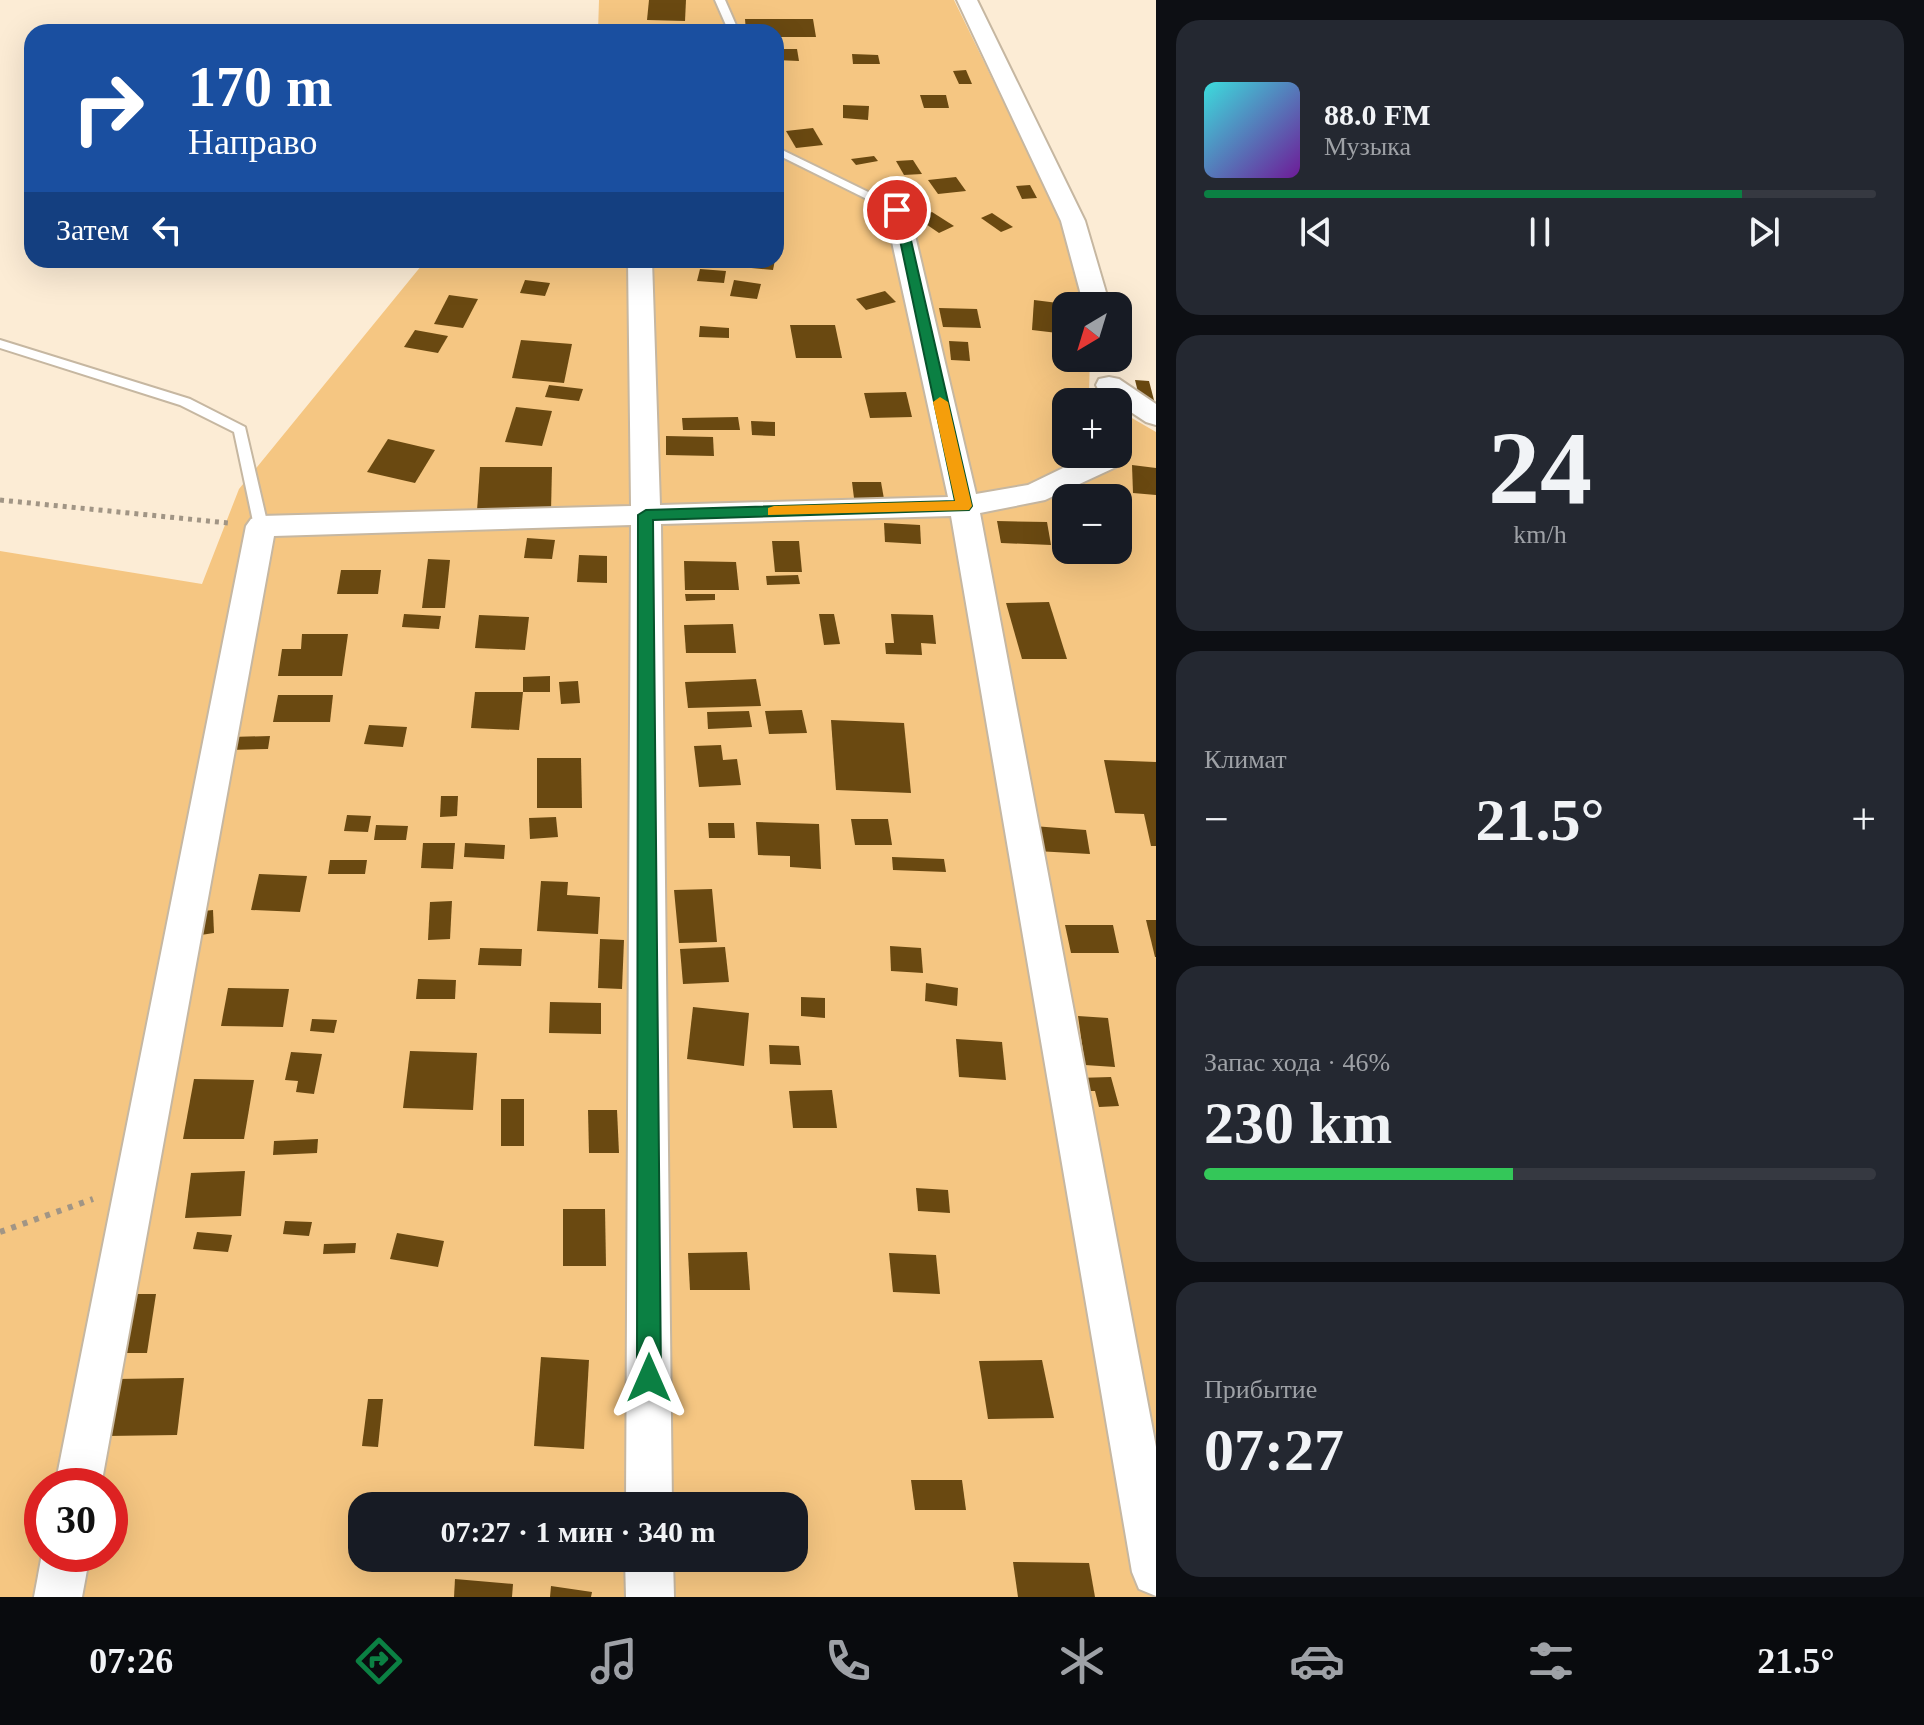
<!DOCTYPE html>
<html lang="ru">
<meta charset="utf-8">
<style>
body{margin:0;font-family:Georgia,serif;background:#242831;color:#f1f3f6;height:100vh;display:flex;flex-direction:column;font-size:30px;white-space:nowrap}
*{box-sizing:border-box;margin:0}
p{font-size:26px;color:#9ea1a6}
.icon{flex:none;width:44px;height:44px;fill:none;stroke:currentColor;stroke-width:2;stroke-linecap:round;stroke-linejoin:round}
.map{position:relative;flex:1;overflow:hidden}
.drawer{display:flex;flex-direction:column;gap:20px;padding:20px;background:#0d0f14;width:768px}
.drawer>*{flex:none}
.top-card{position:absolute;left:24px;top:24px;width:760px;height:244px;border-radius:24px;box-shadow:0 8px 32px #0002;background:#1a4fa0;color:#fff;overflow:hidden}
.needle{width:52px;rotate:218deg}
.buttons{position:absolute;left:1052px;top:292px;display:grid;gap:16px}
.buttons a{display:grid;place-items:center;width:80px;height:80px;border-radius:16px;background:#171b24;box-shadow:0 8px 32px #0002;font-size:40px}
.speed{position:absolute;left:24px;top:1468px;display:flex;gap:16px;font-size:40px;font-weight:700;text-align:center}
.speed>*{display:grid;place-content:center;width:104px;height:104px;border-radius:50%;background:#171b24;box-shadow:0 8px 32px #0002;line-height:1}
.speed .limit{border:12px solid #d22;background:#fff;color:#111}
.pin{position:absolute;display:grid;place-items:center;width:68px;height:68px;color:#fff;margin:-34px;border:4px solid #fff;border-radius:50%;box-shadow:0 2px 8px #0007}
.me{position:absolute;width:88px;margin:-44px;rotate:0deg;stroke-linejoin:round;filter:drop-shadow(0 0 6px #0008)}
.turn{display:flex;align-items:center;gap:28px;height:168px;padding:0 32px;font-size:36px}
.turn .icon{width:104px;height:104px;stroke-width:2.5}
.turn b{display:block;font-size:56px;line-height:68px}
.then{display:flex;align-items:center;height:76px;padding:0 32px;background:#0003;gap:16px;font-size:30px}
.big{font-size:60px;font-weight:600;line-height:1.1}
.drawer .widget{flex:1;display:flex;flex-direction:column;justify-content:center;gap:12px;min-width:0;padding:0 28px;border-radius:24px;background:#242831}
.drawer .dial{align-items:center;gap:0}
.dial b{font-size:104px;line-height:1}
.song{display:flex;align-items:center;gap:24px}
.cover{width:96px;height:96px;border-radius:12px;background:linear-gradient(135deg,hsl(180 70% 55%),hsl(280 70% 35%))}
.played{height:8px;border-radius:4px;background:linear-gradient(90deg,#0b8043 80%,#363941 80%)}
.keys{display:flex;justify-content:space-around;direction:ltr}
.heat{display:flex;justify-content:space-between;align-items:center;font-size:44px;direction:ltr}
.charge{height:12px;border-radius:6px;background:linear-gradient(90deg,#34c759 46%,#363941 0)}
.trip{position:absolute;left:348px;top:1492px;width:460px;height:80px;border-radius:24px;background:#171b24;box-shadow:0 8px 32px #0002;font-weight:600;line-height:80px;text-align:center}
.menu{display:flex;height:128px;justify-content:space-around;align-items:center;background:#090b0e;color:#9ea1a6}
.menu .icon{width:56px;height:56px}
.menu .active{color:#0b8043}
.menu b{font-size:36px;color:#f1f3f6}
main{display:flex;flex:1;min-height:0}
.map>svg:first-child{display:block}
</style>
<main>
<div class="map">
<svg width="1156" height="1597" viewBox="0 0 1156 1597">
<rect width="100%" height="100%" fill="#fcecd5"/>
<path fill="#f5c682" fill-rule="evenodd" d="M599,0H954L1055,208L1087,306H1066V358H1090L1089,393L1103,402H1066V454H1118V410L1156,432V1597H0V551L202,584L239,489L426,260H776V32H598ZM1066,498H1118V550H1066ZM42,1486H110V1554H42ZM362,1506H794V1558H362Z"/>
<g fill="#6a4911">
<path d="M649,0H686L685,21L647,20Z"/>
<path d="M745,19H813L816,37H776V32H746Z"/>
<path d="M776,49H797L799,61L776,60Z"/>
<path d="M852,54L878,55L880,64H853Z"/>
<path d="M966,70L972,84H959L953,71Z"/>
<path d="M920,95H946L949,108H924Z"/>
<path d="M843,105L869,106L868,120L843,118Z"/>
<path d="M813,128L823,145L796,148L786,131Z"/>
<path d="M874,156L878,161L856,165L851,159Z"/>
<path d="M913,160L922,174L904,175L896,161Z"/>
<path d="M956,177L966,191L938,194L928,180Z"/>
<path d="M1030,185L1037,198L1022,199L1016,186Z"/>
<path d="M932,212L954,226L939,233L917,218Z"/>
<path d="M992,213L1013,227L1001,232L981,218Z"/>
<path d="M742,260H775L773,270L741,267Z"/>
<path d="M700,269L726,271L724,283L697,281Z"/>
<path d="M525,280L550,283L545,296L520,293Z"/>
<path d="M734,280L761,284L757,299L730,296Z"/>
<path d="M885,291L896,302L866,310L856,299Z"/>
<path d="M449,295L478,299L463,328L434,324Z"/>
<path d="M1034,300L1066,304V334L1032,330Z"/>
<path d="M939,308L977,309L981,328L943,327Z"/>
<path d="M790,325H835L842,358H796Z"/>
<path d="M700,326L729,328V338L699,337Z"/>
<path d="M415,330L448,336L438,353L404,347Z"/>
<path d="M521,340L572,344L564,383L512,378Z"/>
<path d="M949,341L968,342L970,361L951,360Z"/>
<path d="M1135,380L1149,381L1155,404H1141Z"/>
<path d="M549,385L583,389L579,401L545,397Z"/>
<path d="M906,392L912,417L870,418L864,393Z"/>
<path d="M516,407L552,411L542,446L505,442Z"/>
<path d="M738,417L740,430H683L682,418Z"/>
<path d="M751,421L775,422V436L752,435Z"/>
<path d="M666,436L713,437L714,456L666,455Z"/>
<path d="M388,439L435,450L415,483L367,472Z"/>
<path d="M1132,465L1156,468V495L1133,493Z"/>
<path d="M480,467H552L551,512L477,511Z"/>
<path d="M852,482H881L884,499L854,498Z"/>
<path d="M997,521L1047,522L1051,545L1001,543Z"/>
<path d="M884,523L920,525L921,544L885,542Z"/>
<path d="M527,538L555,540L552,559L524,558Z"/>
<path d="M772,541H799L802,572H775Z"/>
<path d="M579,555L607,556V583L577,582Z"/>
<path d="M428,559L450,560L445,608H422Z"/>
<path d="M684,561L736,562L739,590H685Z"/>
<path d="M341,570H381L378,594H337Z"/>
<path d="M798,575L800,584L767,585L766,576Z"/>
<path d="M685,594H715V600L686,601Z"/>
<path d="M1049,602L1067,659H1022L1006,603Z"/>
<path d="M404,614L441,616L439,629L402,627Z"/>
<path d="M819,614H834L840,644L824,645Z"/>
<path d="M891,614L933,615L936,644L921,643L922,655L886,654L885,643H894Z"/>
<path d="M479,615L529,617L525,650L475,648Z"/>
<path d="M733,624L736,653H686L684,625Z"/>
<path d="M302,634H348L342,676H278L282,649H301Z"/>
<path d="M550,676V692H523V677Z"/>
<path d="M756,679L761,706L688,708L685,682Z"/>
<path d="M578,681L580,703L561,704L559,682Z"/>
<path d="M475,692H523L519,730L471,728Z"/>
<path d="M278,695H333L330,722H273Z"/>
<path d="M802,710L807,733L769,734L765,711Z"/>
<path d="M749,711L752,727L708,729L707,712Z"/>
<path d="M831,720L904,723L911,793L836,790Z"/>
<path d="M369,725L407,727L403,747L364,744Z"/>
<path d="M270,736L268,749L229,750L231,737Z"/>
<path d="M721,745L723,760L737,759L741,785L699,787L694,746Z"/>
<path d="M537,758H581L582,808H537Z"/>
<path d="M1104,760L1156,762V846H1151L1144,814L1115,813Z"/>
<path d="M441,796H458L457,816L440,817Z"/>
<path d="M347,815L371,816L368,832L344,831Z"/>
<path d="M556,817L558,837L530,839L529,818Z"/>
<path d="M851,819H888L892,845H855Z"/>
<path d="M756,822L819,824L821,869L790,867V856L758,855Z"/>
<path d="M708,823H734L735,838H709Z"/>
<path d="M376,825L408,826L406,840H374Z"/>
<path d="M1033,826L1086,830L1090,854L1036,851Z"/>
<path d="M423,843H455L453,869L421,868Z"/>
<path d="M465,843L505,845L504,859L464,857Z"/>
<path d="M892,857L944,859L946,872L893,870Z"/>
<path d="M330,860H367L365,874H328Z"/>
<path d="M259,874L307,876L300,912L251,910Z"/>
<path d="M541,881L568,882L567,895L600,897L598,934L537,931Z"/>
<path d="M712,889L717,942L679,943L674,890Z"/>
<path d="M452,901L450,939L428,940L430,902Z"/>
<path d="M213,910L214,933L194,936V912Z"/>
<path d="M1146,920H1156V957H1155Z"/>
<path d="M1065,925H1113L1119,953H1071Z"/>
<path d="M600,939L624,940L622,989L598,988Z"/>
<path d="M890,946L921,948L923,973L891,971Z"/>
<path d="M725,947L729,982L683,984L680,949Z"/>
<path d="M480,948L522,949L521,966L478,965Z"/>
<path d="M418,979L456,980L455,999H416Z"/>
<path d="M926,983L958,988L957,1006L925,1001Z"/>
<path d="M228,988L289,989L283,1027L221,1026Z"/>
<path d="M801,997L825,998V1018L801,1016Z"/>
<path d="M550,1002L601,1003V1034L549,1033Z"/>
<path d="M693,1007L749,1013L744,1066L687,1059Z"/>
<path d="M1078,1016L1108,1018L1115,1067L1085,1065Z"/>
<path d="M312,1019L337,1020L334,1033L310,1031Z"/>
<path d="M956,1039L1002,1042L1006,1080L959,1077Z"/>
<path d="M769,1045L799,1046L801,1065L770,1064Z"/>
<path d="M410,1051L477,1053L473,1110L403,1108Z"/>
<path d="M291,1052L322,1054L314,1094L296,1092L298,1081L285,1080Z"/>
<path d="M1111,1077L1119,1106L1099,1107L1095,1091H1080L1077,1078Z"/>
<path d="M194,1079L254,1080L244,1139H183Z"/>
<path d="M832,1090L837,1128H793L789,1091Z"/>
<rect x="501" y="1099" width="23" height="47"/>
<path d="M588,1110H617L619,1153H589Z"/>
<path d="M318,1139L317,1153L273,1155L274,1141Z"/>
<path d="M245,1171L241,1216L185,1218L191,1173Z"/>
<path d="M916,1188L948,1190L950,1213L918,1211Z"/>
<path d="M563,1209H605L606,1266H563Z"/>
<path d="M285,1221L312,1222L309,1236L283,1234Z"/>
<path d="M197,1232L232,1235L228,1252L193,1249Z"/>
<path d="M397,1233L444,1241L438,1267L390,1259Z"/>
<path d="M356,1243L355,1253L323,1254L324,1244Z"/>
<path d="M747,1252L750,1290H690L688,1253Z"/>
<path d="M889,1253L936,1255L940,1294L893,1292Z"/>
<path d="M129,1294H156L147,1353H119Z"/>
<path d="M541,1357L589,1360L584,1449L534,1446Z"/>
<path d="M1042,1360L1054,1418L988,1419L979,1361Z"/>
<path d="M184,1378L177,1435L107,1436L116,1379Z"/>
<path d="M368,1399H383L378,1447L362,1446Z"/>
<path d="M911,1480H962L966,1510H915Z"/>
<path d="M1013,1562L1089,1563L1095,1597H1018Z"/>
<path d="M455,1579L513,1584L512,1597H454Z"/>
<path d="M551,1586L592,1592L591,1597H550Z"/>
</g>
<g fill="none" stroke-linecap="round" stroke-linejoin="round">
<g stroke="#c6b7a1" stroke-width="4">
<g id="service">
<path d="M715,0H725L739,32H729Z"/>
<path d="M776,147L901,208L903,210L893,212L776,154Z"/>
<path d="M0,340L190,399L245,427L268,526L266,529H256L254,526L234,432L180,405L0,348Z"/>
</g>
</g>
<g stroke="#c6b7a1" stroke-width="4">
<g id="minor">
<path d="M957,0H977L1085,221L1110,306H1084L1061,221Z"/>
<path d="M897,203L905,205L909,210L976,494L1028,485L1092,454H1118V451L1120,454L1116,467L1045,500L980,513L1156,1447V1596L1139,1589L1132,1572L951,516L661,524L672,1506H626L631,525L274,536L101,1486H55L246,526L251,519L261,516L631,506L628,260H652L660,505L948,497L885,210L889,205Z"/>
<path d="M1109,377L1119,379L1156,404V425L1146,422L1099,391L1096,385L1099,379Z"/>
<path d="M42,1554H90L82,1597H34Z"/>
<path d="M625,1558H673L674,1597H626Z"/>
</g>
</g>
<path stroke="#a19585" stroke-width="5" stroke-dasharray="4 5" stroke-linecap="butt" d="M0,500L228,523"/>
<path stroke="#a19585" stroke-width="6" stroke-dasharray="5 7" stroke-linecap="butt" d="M0,1232L93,1199"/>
<use href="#service" fill="#fff" fill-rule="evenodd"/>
<use href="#minor" fill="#fff" fill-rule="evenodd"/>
</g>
<path fill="#0b8043" stroke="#07532c" stroke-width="2" d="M893,207L904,210L972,506L969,510L653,520L661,1378L657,1387L649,1390L640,1387L637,1378L638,515L646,510L955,501Z"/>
<path fill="#f59e0b" d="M940,397L948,402L972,506L969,510L768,515V508L774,506L955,501L933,402Z"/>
</svg>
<div class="buttons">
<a><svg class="needle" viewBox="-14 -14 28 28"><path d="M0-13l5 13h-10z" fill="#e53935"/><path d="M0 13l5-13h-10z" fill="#9ea1a6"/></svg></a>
<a>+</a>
<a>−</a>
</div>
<div class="speed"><div class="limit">30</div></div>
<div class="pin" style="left:897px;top:210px;background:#d93025"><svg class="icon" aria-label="arrive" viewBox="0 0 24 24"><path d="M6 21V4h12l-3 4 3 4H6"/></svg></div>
<svg class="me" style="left:649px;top:1378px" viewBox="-20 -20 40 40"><path d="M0-17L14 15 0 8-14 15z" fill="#0b8043" stroke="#fff" stroke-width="4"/></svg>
<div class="trip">07:27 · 1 мин · 340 m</div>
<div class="top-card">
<div class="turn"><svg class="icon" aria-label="right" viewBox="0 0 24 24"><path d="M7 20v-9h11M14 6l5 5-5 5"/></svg><div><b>170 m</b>Направо</div></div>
<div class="then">Затем<svg class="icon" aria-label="left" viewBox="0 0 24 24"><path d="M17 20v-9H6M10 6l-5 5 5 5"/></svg></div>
</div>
</div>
<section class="drawer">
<div class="widget">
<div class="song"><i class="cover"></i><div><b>88.0 FM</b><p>Музыка</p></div></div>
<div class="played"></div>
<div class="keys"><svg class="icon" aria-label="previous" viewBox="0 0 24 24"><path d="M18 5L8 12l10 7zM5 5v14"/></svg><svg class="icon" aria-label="pause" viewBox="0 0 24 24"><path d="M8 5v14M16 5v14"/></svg><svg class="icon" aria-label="next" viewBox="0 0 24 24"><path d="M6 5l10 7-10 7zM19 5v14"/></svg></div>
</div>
<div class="widget dial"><b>24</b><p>km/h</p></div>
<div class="widget"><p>Климат</p>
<div class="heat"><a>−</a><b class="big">21.5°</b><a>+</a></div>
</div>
<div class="widget"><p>Запас хода · 46%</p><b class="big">230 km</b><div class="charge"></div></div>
<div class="widget"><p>Прибытие</p><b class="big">07:27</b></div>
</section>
</main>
<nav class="menu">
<b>07:26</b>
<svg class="icon active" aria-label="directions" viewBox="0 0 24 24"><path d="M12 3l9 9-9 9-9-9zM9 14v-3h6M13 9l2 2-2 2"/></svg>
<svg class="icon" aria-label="music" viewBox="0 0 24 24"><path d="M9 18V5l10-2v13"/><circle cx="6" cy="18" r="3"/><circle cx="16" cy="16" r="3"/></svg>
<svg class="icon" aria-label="phone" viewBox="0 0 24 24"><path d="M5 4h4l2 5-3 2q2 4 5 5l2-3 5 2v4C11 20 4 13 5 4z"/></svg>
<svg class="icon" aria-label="climate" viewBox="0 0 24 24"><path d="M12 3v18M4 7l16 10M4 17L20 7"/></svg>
<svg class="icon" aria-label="car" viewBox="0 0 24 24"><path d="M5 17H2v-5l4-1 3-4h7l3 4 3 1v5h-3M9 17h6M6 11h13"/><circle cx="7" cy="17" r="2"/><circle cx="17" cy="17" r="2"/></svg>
<svg class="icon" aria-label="filters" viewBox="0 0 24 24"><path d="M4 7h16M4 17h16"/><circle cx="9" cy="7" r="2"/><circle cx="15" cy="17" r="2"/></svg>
<b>21.5°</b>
</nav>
